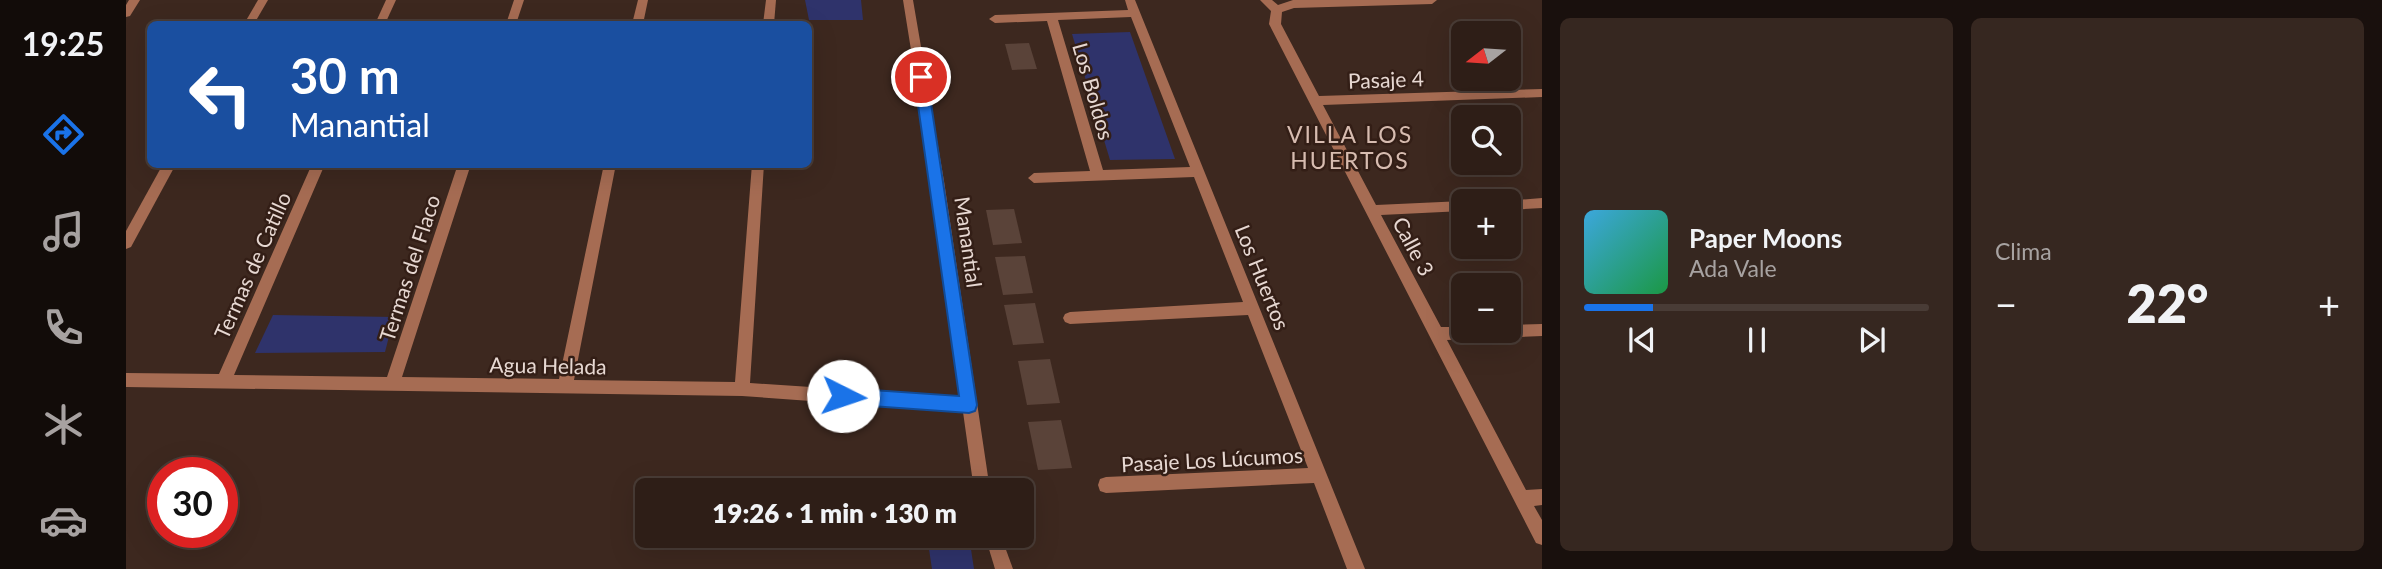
<!DOCTYPE html>
<html lang="es">
<meta charset="utf-8">
<style>
body{margin:0;font-family:Lato,sans-serif;background:#362720;color:#f1f3f6;height:100vh;display:flex;flex-direction:column;font-size:26px;white-space:nowrap}
*{box-sizing:border-box;margin:0}
p{font-size:23px;color:#a7a2a1}
.icon{flex:none;width:38px;height:38px;fill:none;stroke:currentColor;stroke-width:2;stroke-linecap:round;stroke-linejoin:round}
.map{position:relative;flex:1;overflow:hidden}
.sheet{display:flex;flex-direction:column;gap:18px;padding:18px;background:#19100d;width:840px}
.sheet>*{flex:none}
.guide{position:absolute;left:21px;top:21px;width:665px;height:147px;border-radius:10px;box-shadow:0 7px 28px #0002,0 0 0 2px #493c36;background:#1a4fa0;color:#fff;overflow:hidden}
.needle{width:46px;rotate:253deg}
.buttons{position:absolute;left:1325px;top:21px;display:grid;gap:14px}
.buttons a{display:grid;place-items:center;width:70px;height:70px;border-radius:10px;background:#2e1e17;box-shadow:0 7px 28px #0002,0 0 0 2px #493c36;font-size:35px}
.speed{position:absolute;left:21px;top:457px;display:flex;gap:14px;font-size:35px;font-weight:700;text-align:center}
.speed>*{display:grid;place-content:center;width:91px;height:91px;border-radius:50%;background:#2e1e17;box-shadow:0 7px 28px #0002,0 0 0 2px #493c36;line-height:1}
.speed .limit{border:10px solid #d22;background:#fff;color:#111}
.pin{position:absolute;display:grid;place-items:center;width:60px;height:60px;color:#fff;margin:-30px;border:4px solid #fff;border-radius:50%;box-shadow:0 2px 7px #0007}
.me{position:absolute;width:77px;margin:-38px;rotate:94deg;stroke-linejoin:round;filter:drop-shadow(0 0 5px #0008)}
.turn{display:flex;align-items:center;gap:24px;height:147px;padding:0 28px;font-size:32px}
.turn .icon{width:91px;height:91px;stroke-width:2.5}
.turn b{display:block;font-size:49px;line-height:60px}
.big{font-size:52px;font-weight:800;line-height:1.1}
.sheet .card{flex:1;display:flex;flex-direction:column;justify-content:center;gap:10px;min-width:0;padding:0 24px;border-radius:10px;background:#362720}
.song{display:flex;align-items:center;gap:21px}
.cover{width:84px;height:84px;border-radius:10px;background:linear-gradient(135deg,hsl(200 70% 55%),hsl(140 70% 35%))}
.played{height:7px;border-radius:4px;background:linear-gradient(90deg,#1a73e8 20%,#493c36 20%)}
.keys{display:flex;justify-content:space-around;direction:ltr}
.heat{display:flex;justify-content:space-between;align-items:center;font-size:38px;direction:ltr}
.sheet .tiles{flex:1;display:grid;gap:18px;grid-template-columns:repeat(2,1fr)}
.trip{position:absolute;left:509px;top:478px;width:399px;height:70px;border-radius:10px;background:#2e1e17;box-shadow:0 7px 28px #0002,0 0 0 2px #493c36;font-weight:800;line-height:70px;text-align:center}
main{display:flex;flex:1;min-height:0}
.menu{display:flex;flex-direction:column;width:126px;justify-content:space-around;align-items:center;background:#120c09;color:#a7a2a1}
.menu .icon{width:49px;height:49px}
.menu .active{color:#1a73e8}
.menu b{font-size:32px;color:#f1f3f6}
.map>svg:first-child{display:block}
</style>
<main>
<nav class="menu">
<b>19:25</b>
<svg class="icon active" aria-label="directions" viewBox="0 0 24 24"><path d="M12 3l9 9-9 9-9-9zM9 14v-3h6M13 9l2 2-2 2"/></svg>
<svg class="icon" aria-label="music" viewBox="0 0 24 24"><path d="M9 18V5l10-2v13"/><circle cx="6" cy="18" r="3"/><circle cx="16" cy="16" r="3"/></svg>
<svg class="icon" aria-label="phone" viewBox="0 0 24 24"><path d="M5 4h4l2 5-3 2q2 4 5 5l2-3 5 2v4C11 20 4 13 5 4z"/></svg>
<svg class="icon" aria-label="climate" viewBox="0 0 24 24"><path d="M12 3v18M4 7l16 10M4 17L20 7"/></svg>
<svg class="icon" aria-label="car" viewBox="0 0 24 24"><path d="M5 17H2v-5l4-1 3-4h7l3 4 3 1v5h-3M9 17h6M6 11h13"/><circle cx="7" cy="17" r="2"/><circle cx="17" cy="17" r="2"/></svg>
</nav>
<div class="map">
<svg width="1416" height="569" viewBox="0 0 1416 569">
<rect width="100%" height="100%" fill="#3d281f"/>
<g fill="#2f336b">
<path d="M679,0H735L737,20H683Z"/>
<path d="M1004,32L1049,159L984,160L946,34Z"/>
<path d="M147,315L268,317L259,352L129,353Z"/>
<path d="M801,536H843L848,569H806Z"/>
</g>
<g fill="#5a4339">
<path d="M903,43L911,69L886,70L879,44Z"/>
<path d="M888,209L896,243L867,245L860,210Z"/>
<path d="M899,256L907,293L877,295L869,257Z"/>
<path d="M909,303L918,343L887,345L878,305Z"/>
<path d="M924,359L934,403L901,405L892,361Z"/>
<path d="M935,420L946,468L912,470L902,422Z"/>
</g>
<g fill="none" stroke-linecap="round" stroke-linejoin="round">
<g fill="#a66c53" fill-rule="evenodd">
<path d="M3,0H14L4,16L0,17V5Z"/>
<path d="M132,0H142L128,24H118Z"/>
<path d="M260,0H270L259,24H249Z"/>
<path d="M388,0H398L390,24H380Z"/>
<path d="M512,0H522L517,24H506Z"/>
<path d="M640,0H650L648,24H637Z"/>
<path d="M777,0H787L818,181L864,490H848L837,412L616,396L0,387V373L93,374L186,164H199L108,375L261,377L332,164H345L276,377L433,379L478,164H490L448,380L609,382L626,164H638L624,383L835,397L806,181Z"/>
<path d="M999,0H1009L1239,569H1221L1188,483L980,493L974,491L972,485L974,479L980,477L1182,468L1122,315L944,324L939,322L937,318L939,314L944,312L1117,302L1068,177L908,183L902,178L908,173L964,171L921,21L869,23L863,19L869,15L1002,10ZM1005,17L1064,167L977,170L932,20Z"/>
<path d="M1134,0H1146L1152,5L1167,0H1311L1306,4L1168,8L1156,12L1155,24L1193,96L1416,89V97L1197,105L1250,205L1337,201H1339L1337,211L1255,215L1315,327H1337V331H1382V325L1416,324V336L1321,340L1400,490L1416,489V505L1408,506L1416,520V545L1410,543L1143,24L1145,11Z"/>
<path d="M37,164H50L5,247L0,249V231Z"/>
<path d="M1416,198V208L1382,210V201H1377Z"/>
<path d="M859,536H875L887,569H869Z"/>
</g>
</g>
<path fill="#1a73e8" stroke="#114b97" stroke-width="2" d="M795,73L801,77L851,405L849,411L843,413L717,404L708,396L717,388L833,396L788,77Z"/>
<g text-anchor="middle" dominant-baseline="central" stroke-width="5" stroke-linejoin="round" paint-order="stroke">
<g font-size="21" fill="#e7d8d2" stroke="#331e16">
<text transform="translate(1260 79) rotate(-2)">Pasaje 4</text>
<text transform="translate(968 91) rotate(74)">Los Boldos</text>
<text transform="translate(843 242) rotate(82)">Manantial</text>
<text transform="translate(1288 246) rotate(62)">Calle 3</text>
<text transform="translate(126 265) rotate(-66)">Termas de Catillo</text>
<text transform="translate(283 268) rotate(-72)">Termas del Flaco</text>
<text transform="translate(1137 277) rotate(68)">Los Huertos</text>
<text transform="translate(422 365) rotate(1)">Agua Helada</text>
<text transform="translate(1086 459) rotate(-3)">Pasaje Los Lúcumos</text>
</g>
<g font-size="23" letter-spacing="2" fill="#d7bcb0" stroke="#331e16">
<text x="1224" y="134">VILLA LOS<tspan x="1224" dy="26">HUERTOS</tspan></text>
</g>
</g>
</svg>
<div class="buttons">
<a><svg class="needle" viewBox="-14 -14 28 28"><path d="M0-13l5 13h-10z" fill="#e53935"/><path d="M0 13l5-13h-10z" fill="#a7a2a1"/></svg></a>
<a><svg class="icon" aria-label="search" viewBox="0 0 24 24"><circle cx="10" cy="10" r="6"/><path d="M15 15l6 6"/></svg></a>
<a>+</a>
<a>−</a>
</div>
<div class="speed"><div class="limit">30</div></div>
<div class="pin" style="left:795px;top:77px;background:#d93025"><svg class="icon" aria-label="arrive" viewBox="0 0 24 24"><path d="M6 21V4h12l-3 4 3 4H6"/></svg></div>
<svg class="me" style="left:717px;top:396px" viewBox="-20 -20 40 40"><circle r="19" fill="#fff"/><path d="M0-13L10 11 0 6-10 11z" fill="#1a73e8"/></svg>
<div class="trip">19:26 · 1 min · 130 m</div>
<div class="guide">
<div class="turn"><svg class="icon" aria-label="left" viewBox="0 0 24 24"><path d="M17 20v-9H6M10 6l-5 5 5 5"/></svg><div><b>30 m</b>Manantial</div></div>
</div>
</div>
<section class="sheet">
<div class="tiles">
<div class="card">
<div class="song"><i class="cover"></i><div><b>Paper Moons</b><p>Ada Vale</p></div></div>
<div class="played"></div>
<div class="keys"><svg class="icon" aria-label="previous" viewBox="0 0 24 24"><path d="M18 5L8 12l10 7zM5 5v14"/></svg><svg class="icon" aria-label="pause" viewBox="0 0 24 24"><path d="M8 5v14M16 5v14"/></svg><svg class="icon" aria-label="next" viewBox="0 0 24 24"><path d="M6 5l10 7-10 7zM19 5v14"/></svg></div>
</div>
<div class="card"><p>Clima</p>
<div class="heat"><a>−</a><b class="big">22°</b><a>+</a></div>
</div>
</div>
</section>
</main>
